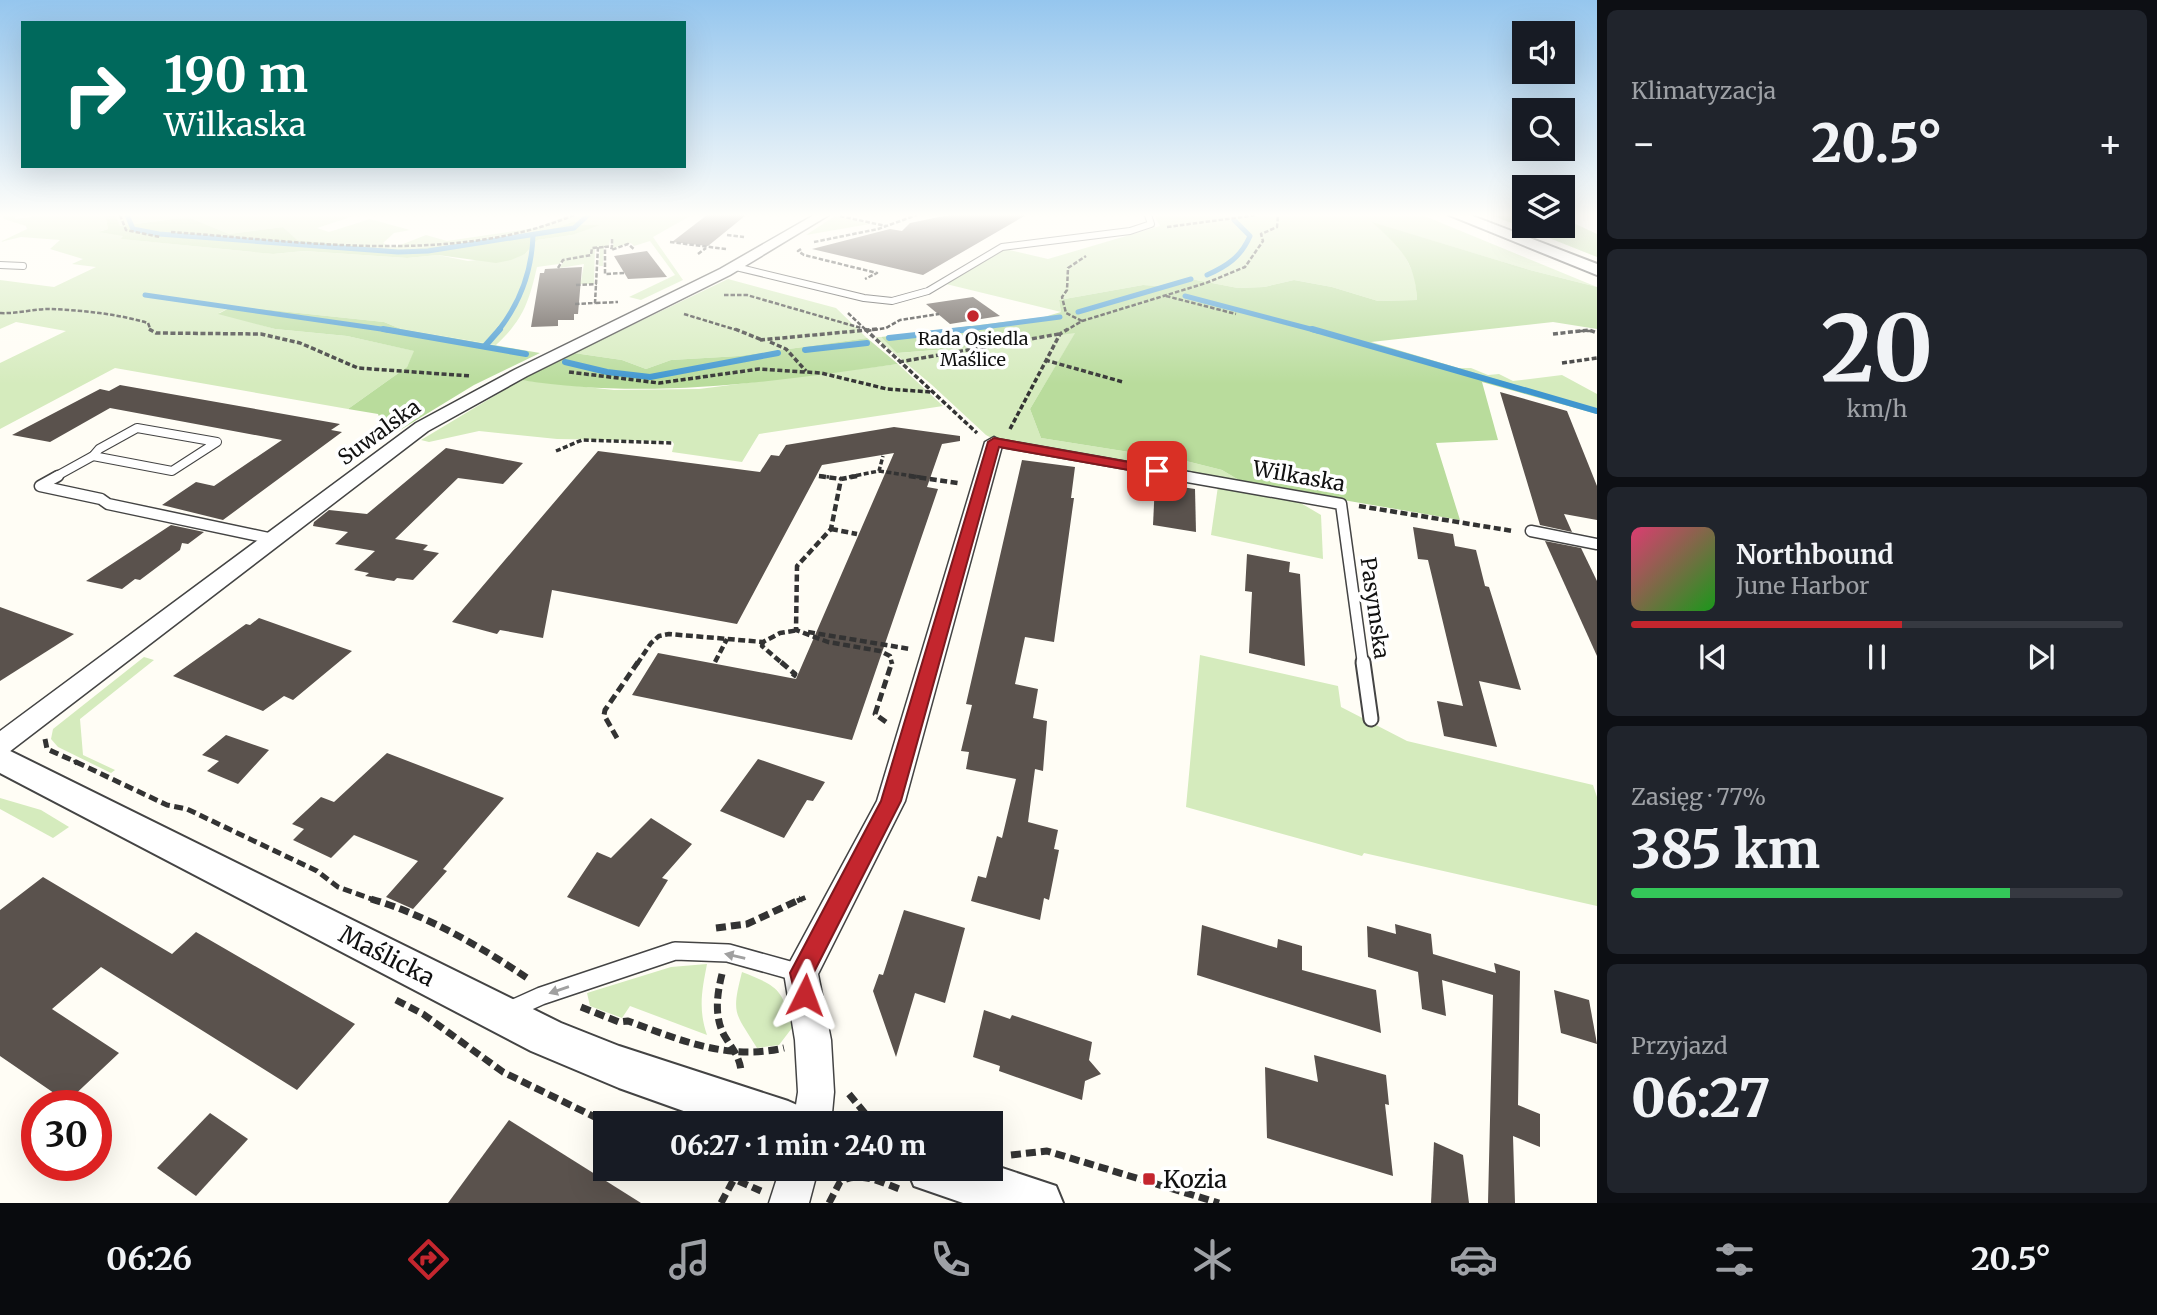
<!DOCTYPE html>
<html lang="pl">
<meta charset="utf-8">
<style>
body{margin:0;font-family:Merriweather,serif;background:#20242c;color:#f1f3f6;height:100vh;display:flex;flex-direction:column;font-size:26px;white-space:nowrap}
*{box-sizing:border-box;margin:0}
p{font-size:23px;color:#9ea1a6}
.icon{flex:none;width:38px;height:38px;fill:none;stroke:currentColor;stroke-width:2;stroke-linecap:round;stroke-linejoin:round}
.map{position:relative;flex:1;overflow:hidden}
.drawer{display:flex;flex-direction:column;gap:10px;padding:10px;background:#0d0f14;width:560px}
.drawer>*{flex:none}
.hud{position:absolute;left:21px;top:21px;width:665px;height:147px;border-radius:0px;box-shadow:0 7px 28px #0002;background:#00695c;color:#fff;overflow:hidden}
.fabs{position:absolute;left:1512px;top:21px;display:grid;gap:14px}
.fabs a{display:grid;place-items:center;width:63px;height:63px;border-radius:0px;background:#171b24;box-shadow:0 7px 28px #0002;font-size:35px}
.speed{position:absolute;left:21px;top:1090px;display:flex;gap:14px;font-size:35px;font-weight:700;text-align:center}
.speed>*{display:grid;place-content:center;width:91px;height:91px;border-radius:50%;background:#171b24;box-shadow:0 7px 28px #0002;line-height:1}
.speed .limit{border:10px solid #d22;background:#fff;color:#111}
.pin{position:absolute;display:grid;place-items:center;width:60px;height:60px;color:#fff;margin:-30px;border-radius:14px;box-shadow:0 4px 10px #0006}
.me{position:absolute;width:77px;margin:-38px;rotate:3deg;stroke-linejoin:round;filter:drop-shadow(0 0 5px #0008)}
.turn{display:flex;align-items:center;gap:24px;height:147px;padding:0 28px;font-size:32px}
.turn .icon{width:91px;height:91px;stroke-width:2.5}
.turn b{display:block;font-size:49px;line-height:60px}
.big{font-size:52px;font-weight:800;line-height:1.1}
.drawer .widget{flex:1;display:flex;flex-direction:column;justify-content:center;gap:10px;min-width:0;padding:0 24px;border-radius:10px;background:#20242c}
.drawer .dial{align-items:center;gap:0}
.dial b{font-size:91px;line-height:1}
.song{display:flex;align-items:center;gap:21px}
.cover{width:84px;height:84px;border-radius:10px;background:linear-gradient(135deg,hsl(340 70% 55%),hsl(120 70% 35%))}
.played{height:7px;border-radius:4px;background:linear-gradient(90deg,#c4262e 55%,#363941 55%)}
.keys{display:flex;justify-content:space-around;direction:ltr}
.heat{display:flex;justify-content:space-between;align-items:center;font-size:38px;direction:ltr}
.charge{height:10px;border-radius:5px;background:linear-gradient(90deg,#34c759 77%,#363941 0)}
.trip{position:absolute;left:593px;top:1111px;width:410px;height:70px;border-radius:0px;background:#171b24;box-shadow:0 7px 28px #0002;font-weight:800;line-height:70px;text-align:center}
.menu{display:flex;height:112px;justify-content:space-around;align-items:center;background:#090b0e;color:#9ea1a6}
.menu .icon{width:49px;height:49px}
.menu .on{color:#c4262e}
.menu b{font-size:32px;color:#f1f3f6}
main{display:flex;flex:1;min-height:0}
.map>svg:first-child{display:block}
</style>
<main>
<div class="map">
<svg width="1597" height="1203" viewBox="0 0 1597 1203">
<rect width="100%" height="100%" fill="#fffdf5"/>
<g fill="#d5ebbd">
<path d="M2,215H15V219L45,215H105L108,229L101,231L124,236L122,239L273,254L304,251L407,258L438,255L468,261L525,254L537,240L572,235L582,225L574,221L559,227L485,241L403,250L296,240L283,227L229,234L188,217L119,226L115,215H357L317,228L329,232L370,219L410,230L394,233L383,243L393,248L426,235L447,241L535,228L569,215H692L653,237L683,280L641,300L629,297L675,275L650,241L634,246L631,243L613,248V239H610L609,246L604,247L603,266H599L600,247H595L594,284H576L581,281L584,264L560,268L564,260L559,264L537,267C529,302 523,320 496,345L401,329L384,322L233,306L219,313L275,329L347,336L415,351L407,367L348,409L115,368L0,429V363L66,331L16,322L0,329V280L54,287L96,267L72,264L83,259L50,249L60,240L21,237L0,242L27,229L26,226L4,219Z"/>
<path d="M1154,215H1422L1597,287L1530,270L1374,223L1402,250L1415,277L1417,300L1378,301L1332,287L1294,280L1264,287L1238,288L1186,278L1158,286L1143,285L1059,300L1061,312L946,284L1005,249L1048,259L1160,226Z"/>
<path d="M835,216H837L870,224L806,235Z"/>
<path d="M728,279L836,308L867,338L739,356L671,360L646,369L622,360L574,353Z"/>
<path d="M1076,332L1030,409L1041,438L1186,461L1222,470L1244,483L995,440L986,435L932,385L875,337H881L898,353L962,348Z"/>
<path d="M898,364L943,406L759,434L742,462L672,452L674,444L672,441L557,439L479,431L429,442L421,440L521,380L614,390L699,389Z"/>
<path d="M1457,368H1471L1488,375L1499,374L1513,381L1562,375L1597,394V409Z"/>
<path d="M1218,486L1299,502L1321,515L1323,559L1211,535Z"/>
<path d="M1200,655L1338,686L1341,707L1407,741L1593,785L1597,797V906L1364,853L1362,856L1186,807Z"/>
<path d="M144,657L154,660L80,719L83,755L115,770L111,773L58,747L51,739L53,729Z"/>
<path d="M0,798L41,810L69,827L53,838L0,809Z"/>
<path d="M707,964C702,990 698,1009 707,1035L630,1006L622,1018L590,1006L587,993L671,967Z"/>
<path d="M742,972C780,987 782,989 792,1028L779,1045L757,1048C735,1012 731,1015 742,972Z"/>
</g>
<g fill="#b9dc9c">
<path d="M105,215H115L120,226L188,217L229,234L283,227L297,240L403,250L485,241L559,227L574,221L582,225H600L572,235L537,240L525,254L511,260L496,263L438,255L407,258L304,251L273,254L121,239L123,236L99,232L108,229Z"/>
<path d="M1491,215H1524V226H1563V218L1597,234V257Z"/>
<path d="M1372,222L1530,270L1597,287V329L1553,322L1371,342L1597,409V414L1482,382L1498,440L1436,443L1460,520L1244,483L1222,470L1186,461L1041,438L1030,409L1075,333L962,348L897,353L881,337L1044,317L1061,312L1059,300L1143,285L1158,286L1186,278L1238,288L1264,287L1294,280L1332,287L1378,301L1417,300C1415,260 1400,248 1372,222Z"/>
<path d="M233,306L384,322L401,329L540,353L474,385L392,435L386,433L378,414L348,409L407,367L414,351L347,336L275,329L218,314Z"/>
<path d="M867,338L898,364C772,382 648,400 521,380L574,353L622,360L646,369L671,360L739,356Z"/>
</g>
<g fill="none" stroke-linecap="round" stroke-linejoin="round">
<g stroke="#3f96cf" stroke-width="5">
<path d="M127,215L133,229L159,234L398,252L428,251L574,228L588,215"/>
<path d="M1207,275C1227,266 1241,257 1250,236L1234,220"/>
<path d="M145,295L395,331"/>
<path d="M1185,296L1318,331"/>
<path d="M1078,312L1191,279"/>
<path d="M498,331C520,303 532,270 533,235"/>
<path d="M954,331L1060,317"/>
</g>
<g stroke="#3f96cf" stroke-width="6">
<path d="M383,329L526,354"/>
<path d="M1312,329L1597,411"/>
<path d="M889,338L970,329"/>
<path d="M485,346L500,329"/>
<path d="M805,350L867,343"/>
<path d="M565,362L607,372L650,377L778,353"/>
</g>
</g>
<g fill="#5a524d">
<path d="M707,215H746L708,246L672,242Z"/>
<path d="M949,215H1026L923,275L812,249L890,229L902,231L910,223Z"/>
<path d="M647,251L667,277L628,279L614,256Z"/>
<path d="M582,267L578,314H574V320H558V326L531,327L540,273H544L545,269Z"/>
<path d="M973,297L1000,316L950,324L926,304Z"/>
<path d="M120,385L340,424L331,430L342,432L223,520L162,505L196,482L214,486L282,440L110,408L50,442L12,435L100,389L109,391Z"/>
<path d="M1500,392L1567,411L1597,486V520L1564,514L1572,532L1540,525Z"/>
<path d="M894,427L960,436V441L942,444L927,487L938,489L852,740L632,695L658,653L796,679L894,453L822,465L737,624L552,590L543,638L500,630L497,634L452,622L598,451L760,472L771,455L779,456L786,445Z"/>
<path d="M446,448L523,463L503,484L458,478L395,539L428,545L423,550L439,553L413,580L397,578L394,581L365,576L369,573L354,570L375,551L335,544L348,532L313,526L314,522L329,510L367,514Z"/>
<path d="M1022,460L1075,467L1071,498H1074L1072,512L1054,642L1025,637L1015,684L1038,689L1033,718L1047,721L1043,771L1035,769L1028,822L1058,830L1054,849L1059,850L1049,900L1044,898L1040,920L971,901L978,876L986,878L997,836L1002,838L1016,779L966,769L969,752L961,751L972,705L966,704Z"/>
<path d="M1155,483L1195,489L1196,532L1153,525Z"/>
<path d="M171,525L204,532L188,544L182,543L180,550L140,580L135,579L122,589L86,581Z"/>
<path d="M1413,527L1453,534L1455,546L1476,550L1485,586L1489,587L1521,690L1479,681L1497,747L1444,736L1437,701L1463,706L1428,560L1418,559Z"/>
<path d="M1545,541L1581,548L1597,581V656Z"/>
<path d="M1247,554L1290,562L1289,572L1300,574L1305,666L1249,653L1252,592L1245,591Z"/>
<path d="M0,607L74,634L0,681Z"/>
<path d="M259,618L352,651L293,700L284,696L263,711L173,676L246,624L250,625Z"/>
<path d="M226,735L269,750L238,784L207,771L219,761L202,755Z"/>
<path d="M387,753L504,798L443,869L447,871L413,909L386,897L418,861L354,835L331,858L293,840L304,829L292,824L321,797L334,802Z"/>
<path d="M758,759L825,782L813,801L807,800L784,838L720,811Z"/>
<path d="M651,818L692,844L662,878L668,880L639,927L567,897L597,852L611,858Z"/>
<path d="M43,877L172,954L196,932L355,1024L297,1090L101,967L52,1009L119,1053L67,1102L0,1056V910Z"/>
<path d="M904,910L965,928L945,1003L915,993L896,1057L873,991L879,974L883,975Z"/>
<path d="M1395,924L1431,934L1433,954L1496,973L1494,963L1520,971L1518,1105L1540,1114V1147L1513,1136L1515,1203H1488L1493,995L1442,980L1446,1016L1422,1009L1418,972L1368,957L1367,926L1396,934Z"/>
<path d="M1202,925L1277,948L1278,939L1302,946V970L1376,990L1381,1033L1197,975Z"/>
<path d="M1554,990L1589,1000L1597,1044L1561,1033Z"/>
<path d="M984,1010L1010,1019L1012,1015L1092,1042L1089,1060L1101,1074L1085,1081L1082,1100L999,1071L1000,1066L973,1057Z"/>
<path d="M1314,1055L1386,1075L1389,1105L1385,1104L1393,1176L1267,1138L1265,1067L1318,1082Z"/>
<path d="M210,1113L248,1139L196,1196L157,1168Z"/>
<path d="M509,1120L641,1203H448Z"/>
<path d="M1434,1142L1463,1155L1469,1203H1431Z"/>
</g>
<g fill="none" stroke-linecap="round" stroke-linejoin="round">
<g stroke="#444" stroke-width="8">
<g id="service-far4">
<path d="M0,265L23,266"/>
<path d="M736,267L864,298L892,301L928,291L1002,247L1130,231L1151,224L1148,215"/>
</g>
</g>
<g stroke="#444" stroke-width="10">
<g id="service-far3">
<path d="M137,428L217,442L172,471L93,456L99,449Z"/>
<path d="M994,442L1192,477"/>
<path d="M55,477L93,456"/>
</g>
</g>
<g stroke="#444" stroke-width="13">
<g id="service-far2">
<path d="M58,476L40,486L101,499L108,504L273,539"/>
<path d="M1182,476L1341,504L1363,664"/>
<path d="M1531,531L1597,544"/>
</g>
</g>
<g stroke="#444" stroke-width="17">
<path id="service-far1" d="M1363,662L1371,719"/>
</g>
<g stroke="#444" stroke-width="20">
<path id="service" d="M510,1010L541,996L675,951L728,953L800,973"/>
</g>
<g stroke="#444" stroke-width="3">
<g id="minor">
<path d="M814,215H829L730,275L527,376L428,431L9,752L0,755V731L416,423L516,369L720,269Z"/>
<path d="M994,437L1003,442L905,801L818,974L831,1040L834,1092L831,1124H793L798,1092L795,1040L784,973L877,801L985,442Z"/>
<path d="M780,1169H818L809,1203H769Z"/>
</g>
</g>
<g stroke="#444" stroke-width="4">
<g id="tertiary">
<path d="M1449,215H1470L1597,264V275Z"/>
<path d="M0,746L561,1023L619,1046L788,1101L804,1108L811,1124H720L619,1088L531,1051L0,773Z"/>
<path d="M990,1164L1056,1186L1063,1203H963L914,1186L907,1169H990Z"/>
</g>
</g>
<g stroke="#333" stroke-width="2.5" stroke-dasharray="4.5 2" stroke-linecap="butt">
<path d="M120,215L126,230L160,237"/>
<path d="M840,216L886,226"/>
<path d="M1167,227L1257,215"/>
<path d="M171,232C300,241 452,266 574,215"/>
<path d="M727,235L744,237"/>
<path d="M612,239V246"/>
<path d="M670,242L726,249"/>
<path d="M814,242L878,229L917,215"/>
<path d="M801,249L798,251L804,255L877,273L865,279"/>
<path d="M698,254L706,248"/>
<path d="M558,268L563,260L591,255L592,248L605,247"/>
<path d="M624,273L605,274V247L612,246L611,250L628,244L635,250"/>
<path d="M576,285L597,284"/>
<path d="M724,295H747L861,328"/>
<path d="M1166,296L1236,314"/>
<path d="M596,303L618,302"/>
<path d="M575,304L595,303L598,247"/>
<path d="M0,313C17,314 33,309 49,309C81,310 118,314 148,323L151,331"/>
<path d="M848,313L867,331"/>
<path d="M684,314L740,331"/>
<path d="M1082,321L1066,313L1062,297L1067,290L1068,268L1086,256"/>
<path d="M867,331L886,328L900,320L939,314"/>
<path d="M1065,331L1082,321L1206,283L1245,267L1263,241L1261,234L1277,227L1278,215"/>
<path d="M1580,331H1592"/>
</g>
<g stroke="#333" stroke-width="3.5" stroke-dasharray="5 2.5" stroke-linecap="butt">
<path d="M149,329L156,333L261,334L300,343L358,368L471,376"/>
<path d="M735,329L762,340"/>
<path d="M865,329L977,433"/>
<path d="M1553,334L1589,330L1597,333"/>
<path d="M760,340L878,329"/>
<path d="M770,342L786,349L806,371"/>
<path d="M1045,360L1123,382"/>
<path d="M899,362L1059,334"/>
<path d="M1562,363L1597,358"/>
<path d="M569,372L659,383L759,369L821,373L887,389L931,392"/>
<path d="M1010,429L1060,334L1068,329"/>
<path d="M556,451L582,440L673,443"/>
<path d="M879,471L920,477"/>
<path d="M819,476L829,477"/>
<path d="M849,477L879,471L883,456"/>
</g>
<g stroke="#333" stroke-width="4.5" stroke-dasharray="7 3.5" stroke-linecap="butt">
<path d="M819,476L841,479"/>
<path d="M857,476L841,479L831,529L797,566L796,630L828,642L880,651L890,656L892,664"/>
<path d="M909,476L958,483"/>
<path d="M1359,506L1513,531"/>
<path d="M831,529L857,534"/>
<path d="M808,632L910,649"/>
<path d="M763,642L762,646L783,664"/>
<path d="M715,662L727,639"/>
<path d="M637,664L651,643L659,636L669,634L763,642L780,633L799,630"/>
</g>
<g stroke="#333" stroke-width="5" stroke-dasharray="9 4.5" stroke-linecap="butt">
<path d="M781,662L795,674L793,677"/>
<path d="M886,722L875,714L892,662"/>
<path d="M617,738L604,715L605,710L638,662"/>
<path d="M45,739L47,749L76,762L74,763"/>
<path d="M76,762L167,805L187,809L317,871L338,887L377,901"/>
<path d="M797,901L809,896"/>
</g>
<g stroke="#333" stroke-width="7" stroke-dasharray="10 5" stroke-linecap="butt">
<path d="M371,899C426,915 480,946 527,978"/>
<path d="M716,928L747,924L801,899"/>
<path d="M722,974C717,994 714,1016 724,1035C731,1047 740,1057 741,1071"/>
<path d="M396,1000L423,1014L503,1072L609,1124"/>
<path d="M581,1007L619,1022L628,1021C680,1040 728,1061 784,1048"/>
<path d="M849,1094L868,1117L890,1124"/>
<path d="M1011,1155L1047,1151L1219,1203"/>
<path d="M711,1169L761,1191"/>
<path d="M721,1203L734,1179"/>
<path d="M829,1203L840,1182C859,1170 883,1183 902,1190"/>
</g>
<use href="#service-far4" stroke="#fff" stroke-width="6"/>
<use href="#service-far3" stroke="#fff" stroke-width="8"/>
<use href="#service-far2" stroke="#fff" stroke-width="10"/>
<use href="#service-far1" stroke="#fff" stroke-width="13"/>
<use href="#service" stroke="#fff" stroke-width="17"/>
<use href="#minor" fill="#fff" fill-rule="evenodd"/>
<use href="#tertiary" fill="#fff" fill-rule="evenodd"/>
</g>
<defs><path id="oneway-solid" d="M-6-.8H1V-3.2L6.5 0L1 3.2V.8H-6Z" transform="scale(1.75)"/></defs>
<g fill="#a0a0a0">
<use href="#oneway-solid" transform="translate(735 956) rotate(-167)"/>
<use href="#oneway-solid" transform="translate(559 990) rotate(161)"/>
</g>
<linearGradient id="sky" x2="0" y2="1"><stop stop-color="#95c6ee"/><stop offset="0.56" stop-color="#fffefa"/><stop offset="1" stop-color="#fffefa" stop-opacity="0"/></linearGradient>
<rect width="1597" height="384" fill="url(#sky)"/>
<path fill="#c4262e" stroke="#7f191e" stroke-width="2" d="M994,438L1157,467L1164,471L1157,475L999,447L901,801L813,974L817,995L814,1003L805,1006L797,1003L790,973L881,801L988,442Z"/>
<g fill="#c4262e" stroke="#fff" stroke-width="2.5">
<circle cx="973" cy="316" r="7"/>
<rect x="1142" y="1172" width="14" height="14" rx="3.5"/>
</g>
<g text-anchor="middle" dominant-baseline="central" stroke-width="7" stroke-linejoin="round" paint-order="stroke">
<g font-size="18" fill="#111" stroke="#fff">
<text x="973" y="338">Rada Osiedla<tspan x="973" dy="21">Maślice</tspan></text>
</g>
<g font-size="21" fill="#111" stroke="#fff">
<text transform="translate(379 432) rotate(-36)">Suwalska</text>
<text transform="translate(1299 476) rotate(10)">Wilkaska</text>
<text transform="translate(1375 608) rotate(82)">Pasymska</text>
</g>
<g font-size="24" fill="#111" stroke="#fff">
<text transform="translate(387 956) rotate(27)">Maślicka</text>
</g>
<g font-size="24" fill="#111" stroke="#fff" text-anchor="start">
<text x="1163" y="1179">Kozia</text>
</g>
</g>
</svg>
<div class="fabs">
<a><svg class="icon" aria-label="sound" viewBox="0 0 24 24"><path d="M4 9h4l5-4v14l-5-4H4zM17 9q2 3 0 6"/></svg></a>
<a><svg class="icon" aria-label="search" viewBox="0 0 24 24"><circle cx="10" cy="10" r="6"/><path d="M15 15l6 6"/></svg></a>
<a><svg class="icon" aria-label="layers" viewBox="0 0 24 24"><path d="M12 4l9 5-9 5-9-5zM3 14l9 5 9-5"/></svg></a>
</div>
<div class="speed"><div class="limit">30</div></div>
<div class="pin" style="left:1157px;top:471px;background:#d93025"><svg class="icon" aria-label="arrive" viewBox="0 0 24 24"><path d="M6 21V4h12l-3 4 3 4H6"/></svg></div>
<svg class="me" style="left:805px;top:995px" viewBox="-20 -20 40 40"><path d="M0-17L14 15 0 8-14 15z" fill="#c4262e" stroke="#fff" stroke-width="4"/></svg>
<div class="trip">06:27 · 1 min · 240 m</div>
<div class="hud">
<div class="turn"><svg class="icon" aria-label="right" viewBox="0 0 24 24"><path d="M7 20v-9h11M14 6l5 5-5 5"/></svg><div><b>190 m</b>Wilkaska</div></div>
</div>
</div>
<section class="drawer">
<div class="widget"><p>Klimatyzacja</p>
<div class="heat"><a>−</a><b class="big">20.5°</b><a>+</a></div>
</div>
<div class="widget dial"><b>20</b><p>km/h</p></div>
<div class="widget">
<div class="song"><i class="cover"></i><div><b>Northbound</b><p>June Harbor</p></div></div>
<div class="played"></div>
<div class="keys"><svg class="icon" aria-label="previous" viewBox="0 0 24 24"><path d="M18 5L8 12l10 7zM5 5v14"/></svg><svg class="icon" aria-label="pause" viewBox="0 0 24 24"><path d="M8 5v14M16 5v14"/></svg><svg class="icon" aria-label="next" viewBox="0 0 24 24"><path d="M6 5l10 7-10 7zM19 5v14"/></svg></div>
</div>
<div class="widget"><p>Zasięg · 77%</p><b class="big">385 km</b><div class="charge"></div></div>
<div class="widget"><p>Przyjazd</p><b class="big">06:27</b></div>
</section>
</main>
<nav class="menu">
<b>06:26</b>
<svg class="icon on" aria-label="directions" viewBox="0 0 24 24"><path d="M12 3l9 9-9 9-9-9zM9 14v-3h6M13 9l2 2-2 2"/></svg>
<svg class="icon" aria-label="music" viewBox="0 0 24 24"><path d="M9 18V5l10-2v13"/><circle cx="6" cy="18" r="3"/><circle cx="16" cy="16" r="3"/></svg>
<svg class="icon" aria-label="phone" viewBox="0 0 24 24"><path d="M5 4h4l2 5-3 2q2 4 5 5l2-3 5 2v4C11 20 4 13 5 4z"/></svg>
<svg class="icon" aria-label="climate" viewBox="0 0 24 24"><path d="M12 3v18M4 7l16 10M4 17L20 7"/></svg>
<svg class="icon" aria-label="car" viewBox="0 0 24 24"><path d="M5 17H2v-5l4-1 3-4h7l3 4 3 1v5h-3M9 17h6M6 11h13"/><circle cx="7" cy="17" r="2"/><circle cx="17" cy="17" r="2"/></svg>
<svg class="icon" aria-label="filters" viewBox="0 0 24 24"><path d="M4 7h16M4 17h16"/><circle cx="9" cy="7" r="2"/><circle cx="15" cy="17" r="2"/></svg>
<b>20.5°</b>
</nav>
